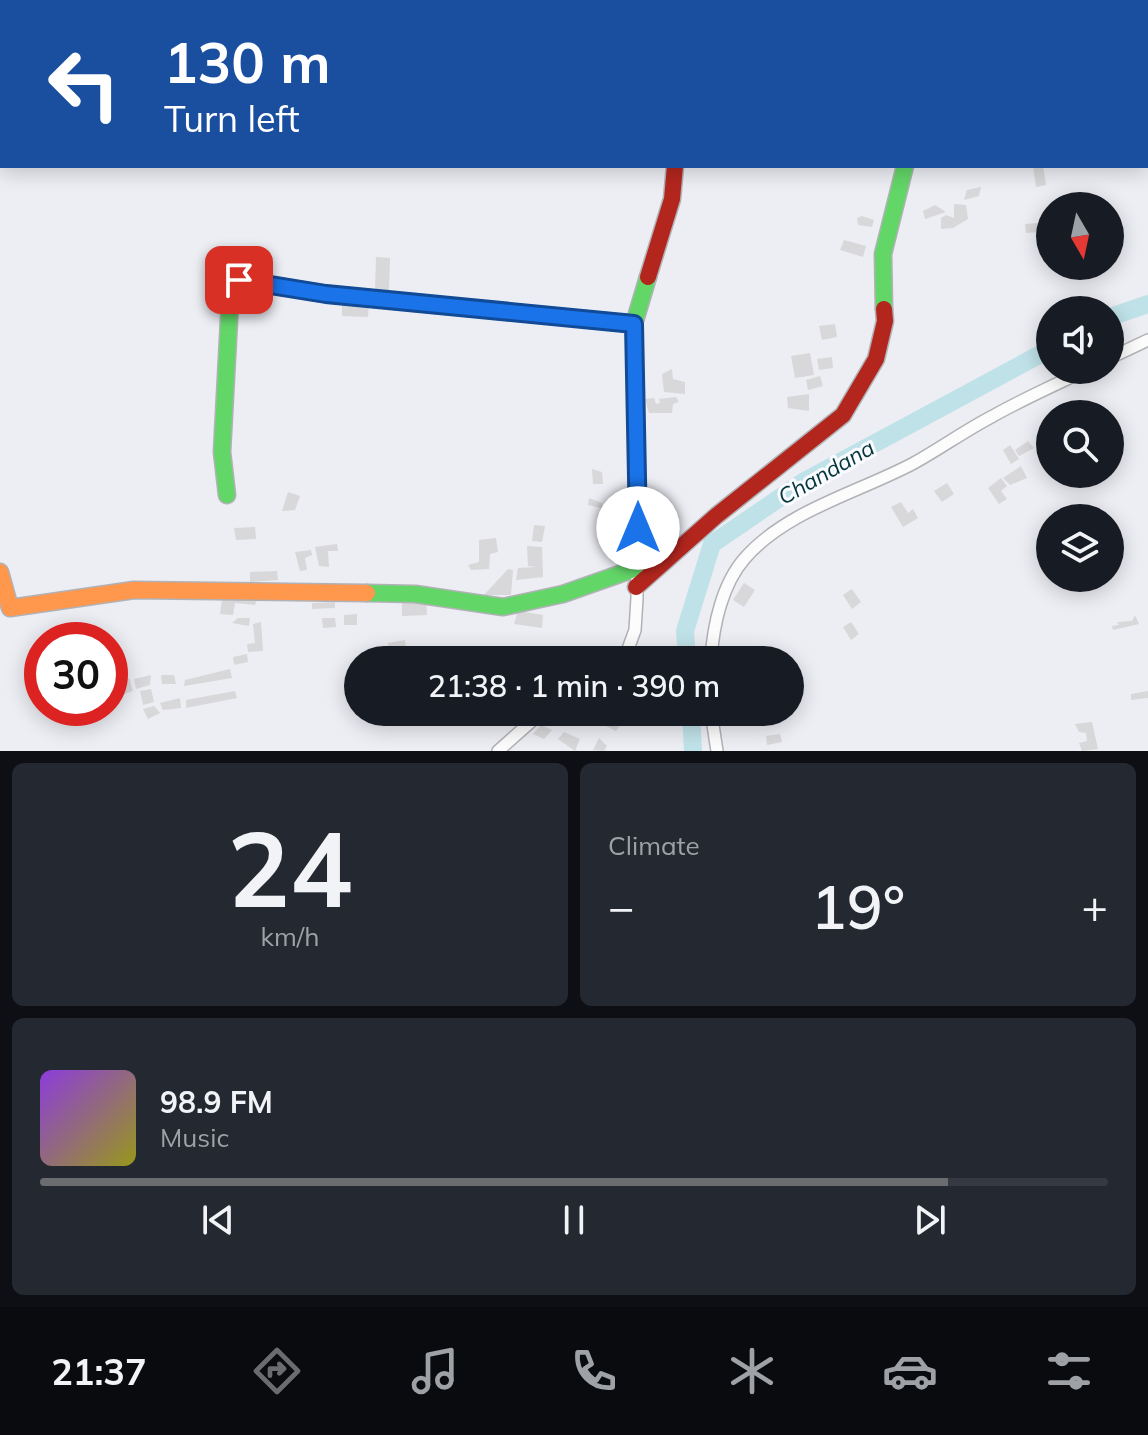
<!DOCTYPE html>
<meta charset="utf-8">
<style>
body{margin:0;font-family:Mulish,sans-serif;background:#242831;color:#f1f3f6;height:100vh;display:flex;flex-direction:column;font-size:30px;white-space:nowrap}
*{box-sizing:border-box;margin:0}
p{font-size:26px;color:#9ea1a6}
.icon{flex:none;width:44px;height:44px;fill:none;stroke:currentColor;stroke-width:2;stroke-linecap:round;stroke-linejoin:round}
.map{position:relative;height:751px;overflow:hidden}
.details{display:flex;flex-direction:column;gap:12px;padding:12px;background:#0d0f14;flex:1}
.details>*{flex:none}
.banner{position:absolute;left:0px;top:0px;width:1148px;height:168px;box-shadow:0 4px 20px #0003;background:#1a4fa0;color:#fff;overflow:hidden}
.needle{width:52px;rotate:171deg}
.fabs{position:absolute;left:1036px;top:192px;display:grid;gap:16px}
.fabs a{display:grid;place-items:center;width:88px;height:88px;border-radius:50%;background:#171b24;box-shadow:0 4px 20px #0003;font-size:40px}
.speed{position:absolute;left:24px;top:622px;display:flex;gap:16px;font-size:40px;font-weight:700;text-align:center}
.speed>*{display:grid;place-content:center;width:104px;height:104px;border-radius:50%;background:#171b24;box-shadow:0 4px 20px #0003;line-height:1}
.speed .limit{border:12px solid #d22;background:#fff;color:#111}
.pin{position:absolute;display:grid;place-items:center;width:68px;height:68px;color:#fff;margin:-34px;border-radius:16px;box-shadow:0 4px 12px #0006}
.me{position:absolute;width:88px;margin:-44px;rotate:0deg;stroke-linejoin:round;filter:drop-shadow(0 0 6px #0008)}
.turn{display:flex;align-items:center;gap:28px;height:168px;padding:0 32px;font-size:36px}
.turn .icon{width:104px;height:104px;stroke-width:2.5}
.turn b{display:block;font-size:56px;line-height:68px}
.big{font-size:60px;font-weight:600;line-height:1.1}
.details .widget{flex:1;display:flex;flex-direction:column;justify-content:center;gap:12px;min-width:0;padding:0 28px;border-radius:12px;background:#242831}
.details .dial{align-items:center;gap:0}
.dial b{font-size:104px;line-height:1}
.song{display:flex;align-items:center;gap:24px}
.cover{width:96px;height:96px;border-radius:12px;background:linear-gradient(135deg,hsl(270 70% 55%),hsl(60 70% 35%))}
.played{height:8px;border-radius:4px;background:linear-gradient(90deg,#6a6c70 85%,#363941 85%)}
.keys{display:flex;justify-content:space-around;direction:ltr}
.heat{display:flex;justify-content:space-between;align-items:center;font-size:44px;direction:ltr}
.details .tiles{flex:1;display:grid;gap:12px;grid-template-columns:1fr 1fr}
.widget:last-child{grid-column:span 2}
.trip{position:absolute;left:344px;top:646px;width:460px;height:80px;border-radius:40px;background:#171b24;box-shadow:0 4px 20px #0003;font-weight:600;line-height:80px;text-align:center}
.dock{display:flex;height:128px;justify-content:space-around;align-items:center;background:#090b0e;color:#9ea1a6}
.dock .icon{width:56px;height:56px}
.dock .selected{color:#6a6c70}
.dock b{font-size:36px;color:#f1f3f6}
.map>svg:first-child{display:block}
</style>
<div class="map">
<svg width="1148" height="751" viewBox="0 0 1148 751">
<rect width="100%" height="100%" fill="#eceef4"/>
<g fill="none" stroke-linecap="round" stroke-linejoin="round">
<g stroke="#bfe2e8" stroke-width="18">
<path d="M1110,317L1148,304"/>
<path d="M687,660L685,631L712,544L803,482L1050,349"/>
<path d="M691,712L693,751"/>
</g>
</g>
<g fill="#d8d7d9">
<path d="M1033,166H1043L1046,185L1036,187Z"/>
<path d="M981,187L979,196L964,200L967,190Z"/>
<path d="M954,204L966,205L968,219L953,228L941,229V218L946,215L954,218Z"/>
<path d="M935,205L946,212L925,219L923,211Z"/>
<path d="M862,216L874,220L872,227L858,225L857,218Z"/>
<path d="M1038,223L1039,232L1026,233L1025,224Z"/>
<path d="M844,240L866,246L863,257L840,250Z"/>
<path d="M376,257L390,258L389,291L375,290Z"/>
<path d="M342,302L369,303L368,317L342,316Z"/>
<path d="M835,324L837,337L822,340L819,326Z"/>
<path d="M810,353L814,375L795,378L791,356Z"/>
<path d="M832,357L833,368L819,370L817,359Z"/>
<path d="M672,369L673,379L685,382V394L664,392L662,374Z"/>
<path d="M820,376L823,386L808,390L806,380Z"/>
<path d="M809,394V411L788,408L787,397Z"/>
<path d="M676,397L679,402L673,404L672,413H649L645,399L654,398L656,404L660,403L659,399Z"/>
<path d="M1028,441L1034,448L1019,456L1015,450Z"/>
<path d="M1010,445L1019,459L1011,464L1003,450Z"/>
<path d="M1021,466L1027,478L1010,485L1003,478Z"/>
<path d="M592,469L602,472L603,484H593Z"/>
<path d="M1001,478L1007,486L1001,491L1007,499L999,504L988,488Z"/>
<path d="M947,483L954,494L942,502L934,491Z"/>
<path d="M288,492L300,496L295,510L282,511Z"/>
<path d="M589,498L602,503L605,509L588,505Z"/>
<path d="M901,502L908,513L913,509L918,518L903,527L891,507Z"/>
<path d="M534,525L545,526L542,542L532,541Z"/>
<path d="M255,527L256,539L236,540L234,528Z"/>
<path d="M496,538L498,552L490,554L489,569L471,570L468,565L479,562V540Z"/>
<path d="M337,544L338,551H328L329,567L319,566L315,547Z"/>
<path d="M527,546L542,547L543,577L516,580L518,568L537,567L528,566Z"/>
<path d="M311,550L312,555L305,558L307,570L300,571L295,552Z"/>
<path d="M508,569L513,570L511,595H484Z"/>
<path d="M277,571L278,580L250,582V572Z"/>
<path d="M744,583L755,590L744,607L733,600Z"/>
<path d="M852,589L861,602L852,609L843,595Z"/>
<path d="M223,592L258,596L255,605L235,603L233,615L220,614Z"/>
<path d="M426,598L427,615L402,616V602Z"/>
<path d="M335,602V608L312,609V603Z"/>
<path d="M518,611L543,615L542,628L514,624Z"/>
<path d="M357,614V625H344V615Z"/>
<path d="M1135,615L1139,624L1113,630L1112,626L1119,625L1117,622L1132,621Z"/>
<path d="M238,618H250L249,626L232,623Z"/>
<path d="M322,618H335L336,627L323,628Z"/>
<path d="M261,622L263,651L248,652L247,644L255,643L253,624Z"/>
<path d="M851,622L859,634L851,640L843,627Z"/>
<path d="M405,640L407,654L387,657L388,643Z"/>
<path d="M557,650L575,654L572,660H553Z"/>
<path d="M247,654L248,662L234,665L233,657Z"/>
<path d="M230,669L232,678L184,686L185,680Z"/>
<path d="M151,675L150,685L136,689L134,679Z"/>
<path d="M161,675H174L176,684H162Z"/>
<path d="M129,678L133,691L121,695L117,682Z"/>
<path d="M151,689L154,702L143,705L140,691Z"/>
<path d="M235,691L237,698L186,708V700Z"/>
<path d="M1148,691V698L1131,700V694Z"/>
<path d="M180,698L181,708L163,710L160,703Z"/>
<path d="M154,706L160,713L148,719L143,709Z"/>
<path d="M476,712H507L512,714L507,722Z"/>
<path d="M607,713L622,723L616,731L598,722Z"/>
<path d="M1092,722L1098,749L1082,751L1079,743L1087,741L1086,733L1079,732L1075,724Z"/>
<path d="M541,725L552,730L544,739L533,734Z"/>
<path d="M564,732L580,739L575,751L558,739Z"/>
<path d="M780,734L782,742L767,745L766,736Z"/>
<path d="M599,738L607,746L604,751L593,750Z"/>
</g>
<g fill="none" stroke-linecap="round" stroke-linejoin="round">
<g stroke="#b1b2b6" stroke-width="14">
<g id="street">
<path d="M680,0V2"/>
<path d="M919,2L920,0"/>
<path d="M1110,358L1148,340"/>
<path d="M624,660L635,630L637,598L634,324"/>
<path d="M711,660C713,626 722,584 745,558C787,510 860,492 914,463C941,448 966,430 993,416C1023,399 1055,385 1086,370"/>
<path d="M711,712L717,751"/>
<path d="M498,751L542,712"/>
</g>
</g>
<g stroke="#b1b2b6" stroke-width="19">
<g id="fast">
<path d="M884,309L883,254L905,166"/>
<path d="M227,495L222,452L231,282L239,280L326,294L634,324L648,277"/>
<path d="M367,593L415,594L503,607L563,594L634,569"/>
</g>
</g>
<g stroke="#b1b2b6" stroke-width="19">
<path id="slow" d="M0,572L10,608L134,590L367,593"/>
</g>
<g stroke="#b1b2b6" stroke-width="19">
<g id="jam">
<path d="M648,277L672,199L675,166"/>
<path d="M636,587L716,516L843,415L876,359L885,321L884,309"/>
</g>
</g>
<use href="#street" stroke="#fcfcfd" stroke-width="11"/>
<use href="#fast" stroke="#63d668" stroke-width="16"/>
<use href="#slow" stroke="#ff974d" stroke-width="16"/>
<use href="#jam" stroke="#b3261e" stroke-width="16"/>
</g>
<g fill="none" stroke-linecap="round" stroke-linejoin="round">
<g stroke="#114b97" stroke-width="20">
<path id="route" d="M239,280L326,294L634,324L638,528"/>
</g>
<use href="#route" stroke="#1a73e8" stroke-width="14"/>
</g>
<g text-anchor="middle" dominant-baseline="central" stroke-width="6" stroke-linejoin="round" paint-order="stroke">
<g font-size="22" font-style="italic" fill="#05353a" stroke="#f9fbfe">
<text transform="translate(826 472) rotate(-30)">Chandana</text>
</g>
</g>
</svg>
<div class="fabs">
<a><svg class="needle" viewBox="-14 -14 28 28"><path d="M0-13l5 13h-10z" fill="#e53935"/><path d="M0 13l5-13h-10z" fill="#9ea1a6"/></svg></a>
<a><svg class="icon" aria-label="sound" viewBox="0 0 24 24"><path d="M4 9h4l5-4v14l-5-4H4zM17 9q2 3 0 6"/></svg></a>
<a><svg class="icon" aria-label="search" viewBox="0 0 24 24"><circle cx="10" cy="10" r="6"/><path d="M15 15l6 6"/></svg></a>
<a><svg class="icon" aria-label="layers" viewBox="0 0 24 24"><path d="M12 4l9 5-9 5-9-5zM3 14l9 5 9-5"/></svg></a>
</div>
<div class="speed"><div class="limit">30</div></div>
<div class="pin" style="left:239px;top:280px;background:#d93025"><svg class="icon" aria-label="arrive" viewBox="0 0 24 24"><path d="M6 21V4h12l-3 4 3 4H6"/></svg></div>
<svg class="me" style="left:638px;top:528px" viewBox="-20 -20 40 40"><circle r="19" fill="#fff"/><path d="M0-13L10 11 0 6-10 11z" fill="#1a73e8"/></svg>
<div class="trip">21:38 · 1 min · 390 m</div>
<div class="banner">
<div class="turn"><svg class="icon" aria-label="left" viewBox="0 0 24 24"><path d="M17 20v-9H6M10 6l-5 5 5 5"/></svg><div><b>130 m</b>Turn left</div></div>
</div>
</div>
<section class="details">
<div class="tiles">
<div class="widget dial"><b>24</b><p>km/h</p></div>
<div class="widget"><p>Climate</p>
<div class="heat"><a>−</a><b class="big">19°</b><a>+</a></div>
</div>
<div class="widget">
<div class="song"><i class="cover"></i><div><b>98.9 FM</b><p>Music</p></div></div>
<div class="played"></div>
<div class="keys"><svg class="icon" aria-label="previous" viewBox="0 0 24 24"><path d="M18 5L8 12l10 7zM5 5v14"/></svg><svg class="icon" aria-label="pause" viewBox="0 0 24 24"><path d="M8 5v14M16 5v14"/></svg><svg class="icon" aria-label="next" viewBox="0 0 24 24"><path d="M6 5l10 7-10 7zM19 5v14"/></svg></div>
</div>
</div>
</section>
<nav class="dock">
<b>21:37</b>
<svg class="icon selected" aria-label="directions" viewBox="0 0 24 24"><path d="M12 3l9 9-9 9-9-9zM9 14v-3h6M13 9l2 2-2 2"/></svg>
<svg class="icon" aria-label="music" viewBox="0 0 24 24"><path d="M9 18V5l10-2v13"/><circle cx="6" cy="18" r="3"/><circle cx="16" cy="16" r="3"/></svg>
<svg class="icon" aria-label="phone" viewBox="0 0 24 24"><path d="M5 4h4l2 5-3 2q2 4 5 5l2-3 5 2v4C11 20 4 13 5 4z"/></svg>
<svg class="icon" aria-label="climate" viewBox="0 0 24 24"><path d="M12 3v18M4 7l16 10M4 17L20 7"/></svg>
<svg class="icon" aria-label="car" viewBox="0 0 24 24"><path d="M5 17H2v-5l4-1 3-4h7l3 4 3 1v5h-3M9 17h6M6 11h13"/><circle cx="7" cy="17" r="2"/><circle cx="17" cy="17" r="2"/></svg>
<svg class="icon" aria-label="filters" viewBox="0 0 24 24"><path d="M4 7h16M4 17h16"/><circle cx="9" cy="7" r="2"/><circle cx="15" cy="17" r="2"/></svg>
</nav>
